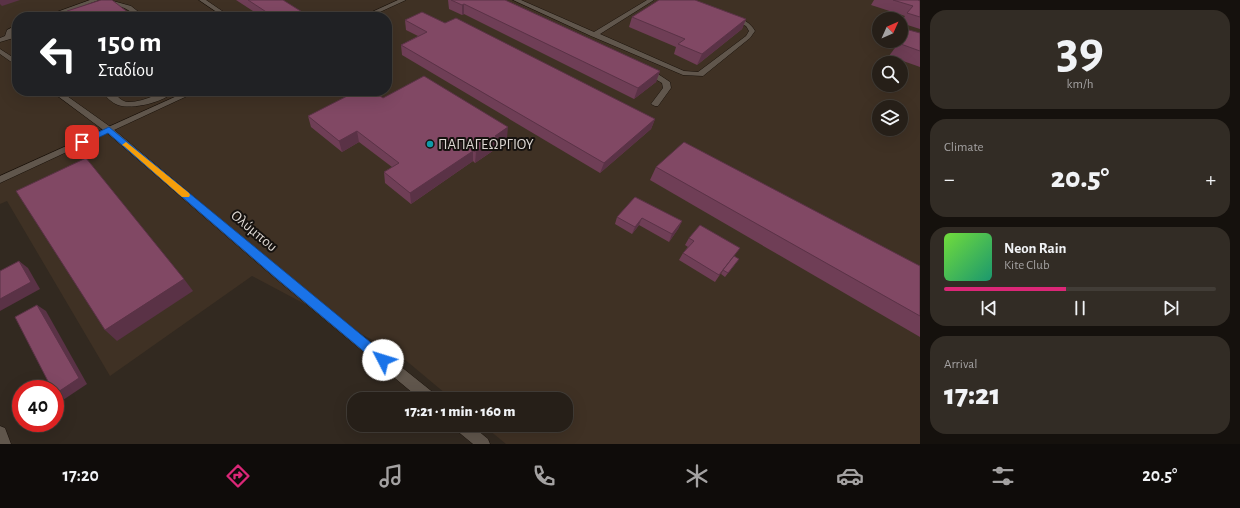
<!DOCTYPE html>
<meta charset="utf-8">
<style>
body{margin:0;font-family:"Alegreya Sans",sans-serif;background:#322c25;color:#f1f3f6;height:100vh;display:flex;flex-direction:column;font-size:15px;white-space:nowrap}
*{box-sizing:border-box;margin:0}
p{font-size:13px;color:#a4a2a2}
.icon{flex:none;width:22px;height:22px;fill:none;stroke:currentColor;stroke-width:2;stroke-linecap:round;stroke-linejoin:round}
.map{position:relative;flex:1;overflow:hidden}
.drawer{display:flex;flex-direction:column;gap:10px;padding:10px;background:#15110d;width:320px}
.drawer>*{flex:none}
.guide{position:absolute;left:12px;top:12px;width:380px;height:84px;border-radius:16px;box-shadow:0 4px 16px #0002,0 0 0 1px #423d37;background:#202124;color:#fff;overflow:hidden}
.needle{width:26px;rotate:45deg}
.controls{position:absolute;left:872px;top:12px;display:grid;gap:8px}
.controls a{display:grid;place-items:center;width:36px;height:36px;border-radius:50%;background:#261f18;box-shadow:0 4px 16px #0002,0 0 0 1px #423d37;font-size:20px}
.speed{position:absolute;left:12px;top:380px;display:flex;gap:8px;font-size:20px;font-weight:700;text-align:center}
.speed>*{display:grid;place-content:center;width:52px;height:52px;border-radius:50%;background:#261f18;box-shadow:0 4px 16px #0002,0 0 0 1px #423d37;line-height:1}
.speed .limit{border:6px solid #d22;background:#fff;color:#111}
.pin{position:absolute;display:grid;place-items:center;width:34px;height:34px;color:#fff;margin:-17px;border-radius:8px;box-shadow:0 2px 6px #0006}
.me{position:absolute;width:44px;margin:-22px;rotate:310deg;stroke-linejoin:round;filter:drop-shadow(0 0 3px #0008)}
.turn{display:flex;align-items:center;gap:14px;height:84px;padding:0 20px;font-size:18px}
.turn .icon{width:52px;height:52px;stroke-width:2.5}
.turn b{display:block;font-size:28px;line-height:34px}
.big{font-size:30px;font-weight:800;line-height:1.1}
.drawer .card{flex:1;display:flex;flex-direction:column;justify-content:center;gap:6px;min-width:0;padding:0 14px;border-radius:16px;background:#322c25}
.drawer .dial{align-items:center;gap:0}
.dial b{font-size:52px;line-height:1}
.song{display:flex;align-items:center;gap:12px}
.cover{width:48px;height:48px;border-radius:6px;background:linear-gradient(135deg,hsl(100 70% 55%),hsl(160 70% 35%))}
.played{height:4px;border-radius:2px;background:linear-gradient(90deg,#db2777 45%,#423d37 45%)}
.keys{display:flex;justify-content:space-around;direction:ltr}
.heat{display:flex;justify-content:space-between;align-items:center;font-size:22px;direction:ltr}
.trip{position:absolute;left:347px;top:392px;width:226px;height:40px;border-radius:16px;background:#261f18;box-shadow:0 4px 16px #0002,0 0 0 1px #423d37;font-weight:800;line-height:40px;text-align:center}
.dock{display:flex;height:64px;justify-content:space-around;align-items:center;background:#0f0c0a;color:#a4a2a2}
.dock .icon{width:28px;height:28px}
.dock .selected{color:#db2777}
.dock b{font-size:18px;color:#f1f3f6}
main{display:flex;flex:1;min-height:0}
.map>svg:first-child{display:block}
</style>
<main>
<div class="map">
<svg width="920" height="444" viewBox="0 0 920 444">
<rect width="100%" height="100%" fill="#322920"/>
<path fill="#3f3124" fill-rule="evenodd" d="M0,0H907L920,4V444H506L483,425H566V399H452L397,353L252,276L110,376L7,201L0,204ZM17,17H387V91H17ZM879,19H901V41H879ZM879,63H901V85H879ZM879,107H901V129H879Z"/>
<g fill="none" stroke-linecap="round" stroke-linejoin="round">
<g stroke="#19110a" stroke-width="1">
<g id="service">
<path d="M90,0H99L52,17H43Z"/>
<path d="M199,0H206L231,17H224Z"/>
<path d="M513,0H521L594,32L647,0H654L600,34L684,71L698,72L746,36L749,31L746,26L731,19V17C740,16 751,23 755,31L750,38L703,76L683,75L591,36Z"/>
<path d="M113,1L131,6L145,17C134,17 129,8 118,6C112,5 104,8 99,5Z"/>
<path d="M17,25V30L12,32V34L17,33V37L0,42V38L5,36L7,30Z"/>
<path d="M643,68H649L670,82L671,88L658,106H655L651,104L663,88L662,83L643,72Z"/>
<path d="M101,91C104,91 108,90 111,91C118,95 120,102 129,102C146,102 159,91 175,91C164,102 133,110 118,105C112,103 105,96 101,91Z"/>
<path d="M0,426L5,428L11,444H0Z"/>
</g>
</g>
<g stroke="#19110a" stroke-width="1">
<g id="minor">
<path d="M398,0H406L369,17H361Z"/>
<path d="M188,91H198L0,183V176Z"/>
</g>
</g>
<g stroke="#19110a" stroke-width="1">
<g id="tertiary">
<path d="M0,49L17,60V66L0,54Z"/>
<path d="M51,91H60L112,128L283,272L435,394L436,399H420L275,278L106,132Z"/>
<path d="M454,425H471L488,439L490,444H473L456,430Z"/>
</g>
</g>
<use href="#service" fill="#60564c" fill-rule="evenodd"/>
<use href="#minor" fill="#60564c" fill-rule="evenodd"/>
<use href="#tertiary" fill="#60564c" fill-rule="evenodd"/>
</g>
<g fill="#6f3e56">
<path d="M236,0H283L308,17H262Z"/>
<path d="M448,0H505L660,71L656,82L634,99L464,14L462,15L449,9Z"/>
<path d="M874,0H918L920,1V29L901,23V21L905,16L871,5Z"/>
<path d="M67,11L134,17H71Z"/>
<path d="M632,17L746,19L742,29L697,65L674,54L676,47L629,27Z"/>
<path d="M405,20L445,23L655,119L651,129L600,173L402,55L401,45L418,36L406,30Z"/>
<path d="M920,33V67L889,56L900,41Z"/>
<path d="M383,98L507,138L497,145V148L475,163L473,161L411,204L385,183L384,172L392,167L359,142L342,152L311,127L308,116Z"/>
<path d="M656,167L920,266V337L650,180Z"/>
<path d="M635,197L682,221L678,229L669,242L639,225L632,234L615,224L617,217Z"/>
<path d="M689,238L734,256L739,259L725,277L721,274L723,270L715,282L679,260L683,253L688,247L685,245Z"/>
</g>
<g fill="#5a3246">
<path d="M0,0H20L2,6L0,4Z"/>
<path d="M464,4V14L462,15V5Z"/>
<path d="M746,19L742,29L697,65L702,54Z"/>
<path d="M660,71L656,82L634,99L638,88Z"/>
<path d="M152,91H161L154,94Z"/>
<path d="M655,119L651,129L600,173L604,163Z"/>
<path d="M508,127L507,138L497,145V148L475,163L476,152L495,136Z"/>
<path d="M357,131L359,142L342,152L339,141Z"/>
<path d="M473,151V161L411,204L410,193Z"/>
<path d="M642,218L639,225L632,234L635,227Z"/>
<path d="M682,221L678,229L669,242L672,234Z"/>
<path d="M19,261L28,268L40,289L0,311V299Z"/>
<path d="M184,279L193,291L117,341L105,330Z"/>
<path d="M37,305L46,311L87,384L63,400L55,394Z"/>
</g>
<g fill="#814864" stroke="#5a3246">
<path d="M101,0H112L134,17H74L67,11Z"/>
<path d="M248,0H283L307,15L302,17H274Z"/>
<path d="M451,0H505L660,71L638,88L464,4L462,5Z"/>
<path d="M659,0H695L746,19L702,54L678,44L685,39L632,17Z"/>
<path d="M893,0H918L920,1V17L907,13L913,6Z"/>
<path d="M422,12L445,23L456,18L655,119L604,163L401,45L427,32L405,20Z"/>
<path d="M909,30L920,33V51L898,43L900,41H901V39Z"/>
<path d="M424,76L508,127L495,136L498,137L476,152L473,151L410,193L384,172L399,163L357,131L339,141L308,116L357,91H373L383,98Z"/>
<path d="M684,142L920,266V316L656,167Z"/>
<path d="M86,158L184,279L105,330L16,191Z"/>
<path d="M635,197L682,221L672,234L642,218L635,227L617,217Z"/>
<path d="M700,225L740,248L719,275L683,253L694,241L689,238Z"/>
<path d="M734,256L739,259L728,273L723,270Z"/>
<path d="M19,261L31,282L0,299V271Z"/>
<path d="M37,305L79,378L55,394V389H52L15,317Z"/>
</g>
<path fill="#1a73e8" stroke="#114b97" d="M109,127L387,356L389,360L387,364L383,365L379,364L276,278L108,133L85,144H79L78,142Z"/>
<path fill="#f59e0b" d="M126,142L189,193L190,195L189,197H182L124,146L122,145Z"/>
<circle fill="#0f9aa8" stroke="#16120f" stroke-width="1.5" cx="430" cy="144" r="4"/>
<g text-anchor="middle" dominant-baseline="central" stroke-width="4" stroke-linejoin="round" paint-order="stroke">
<g font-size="15" fill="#ddd7d2" stroke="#16120f" text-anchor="start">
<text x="438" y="144">ΠΑΠΑΓΕΩΡΓΙΟΥ</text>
</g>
<g font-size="15" fill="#ddd7d2" stroke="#16120f">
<text transform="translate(254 231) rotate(40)">Ολύμπου</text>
</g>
</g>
</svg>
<div class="controls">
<a><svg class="needle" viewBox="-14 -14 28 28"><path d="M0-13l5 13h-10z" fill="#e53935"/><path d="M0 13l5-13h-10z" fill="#a4a2a2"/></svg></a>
<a><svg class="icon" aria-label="search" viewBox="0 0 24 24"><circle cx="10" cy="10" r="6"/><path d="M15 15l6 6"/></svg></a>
<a><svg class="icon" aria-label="layers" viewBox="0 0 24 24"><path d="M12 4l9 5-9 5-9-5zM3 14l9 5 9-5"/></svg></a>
</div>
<div class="speed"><div class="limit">40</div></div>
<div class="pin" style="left:82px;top:142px;background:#d93025"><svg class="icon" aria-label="arrive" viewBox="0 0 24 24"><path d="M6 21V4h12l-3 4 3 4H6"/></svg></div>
<svg class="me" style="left:383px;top:360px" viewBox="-20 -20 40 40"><circle r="19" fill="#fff"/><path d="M0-13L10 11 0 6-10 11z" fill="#1a73e8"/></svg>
<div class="trip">17:21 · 1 min · 160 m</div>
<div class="guide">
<div class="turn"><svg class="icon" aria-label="left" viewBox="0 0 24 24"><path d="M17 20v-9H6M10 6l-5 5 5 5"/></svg><div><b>150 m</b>Σταδίου</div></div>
</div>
</div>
<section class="drawer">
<div class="card dial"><b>39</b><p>km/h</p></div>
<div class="card"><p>Climate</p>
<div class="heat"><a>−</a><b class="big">20.5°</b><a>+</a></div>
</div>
<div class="card">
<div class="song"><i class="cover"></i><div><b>Neon Rain</b><p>Kite Club</p></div></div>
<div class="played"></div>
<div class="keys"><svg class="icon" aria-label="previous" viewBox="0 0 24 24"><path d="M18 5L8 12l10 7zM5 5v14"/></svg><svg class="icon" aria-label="pause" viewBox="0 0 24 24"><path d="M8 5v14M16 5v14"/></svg><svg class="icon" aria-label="next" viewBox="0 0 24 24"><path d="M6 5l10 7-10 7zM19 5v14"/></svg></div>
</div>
<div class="card"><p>Arrival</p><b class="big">17:21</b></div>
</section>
</main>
<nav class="dock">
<b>17:20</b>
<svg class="icon selected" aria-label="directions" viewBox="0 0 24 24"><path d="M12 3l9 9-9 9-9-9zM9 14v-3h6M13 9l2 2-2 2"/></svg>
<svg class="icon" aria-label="music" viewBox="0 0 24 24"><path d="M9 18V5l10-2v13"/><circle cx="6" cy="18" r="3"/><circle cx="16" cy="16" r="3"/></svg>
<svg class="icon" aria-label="phone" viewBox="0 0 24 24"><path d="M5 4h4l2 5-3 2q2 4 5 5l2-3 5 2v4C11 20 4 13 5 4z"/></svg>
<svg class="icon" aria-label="climate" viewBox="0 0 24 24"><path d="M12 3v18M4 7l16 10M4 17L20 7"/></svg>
<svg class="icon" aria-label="car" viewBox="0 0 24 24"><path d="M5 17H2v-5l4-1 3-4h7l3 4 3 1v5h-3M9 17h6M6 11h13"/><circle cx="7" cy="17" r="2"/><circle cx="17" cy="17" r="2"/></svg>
<svg class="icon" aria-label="filters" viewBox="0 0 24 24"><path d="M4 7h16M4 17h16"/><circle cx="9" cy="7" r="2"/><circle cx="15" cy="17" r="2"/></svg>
<b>20.5°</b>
</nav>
